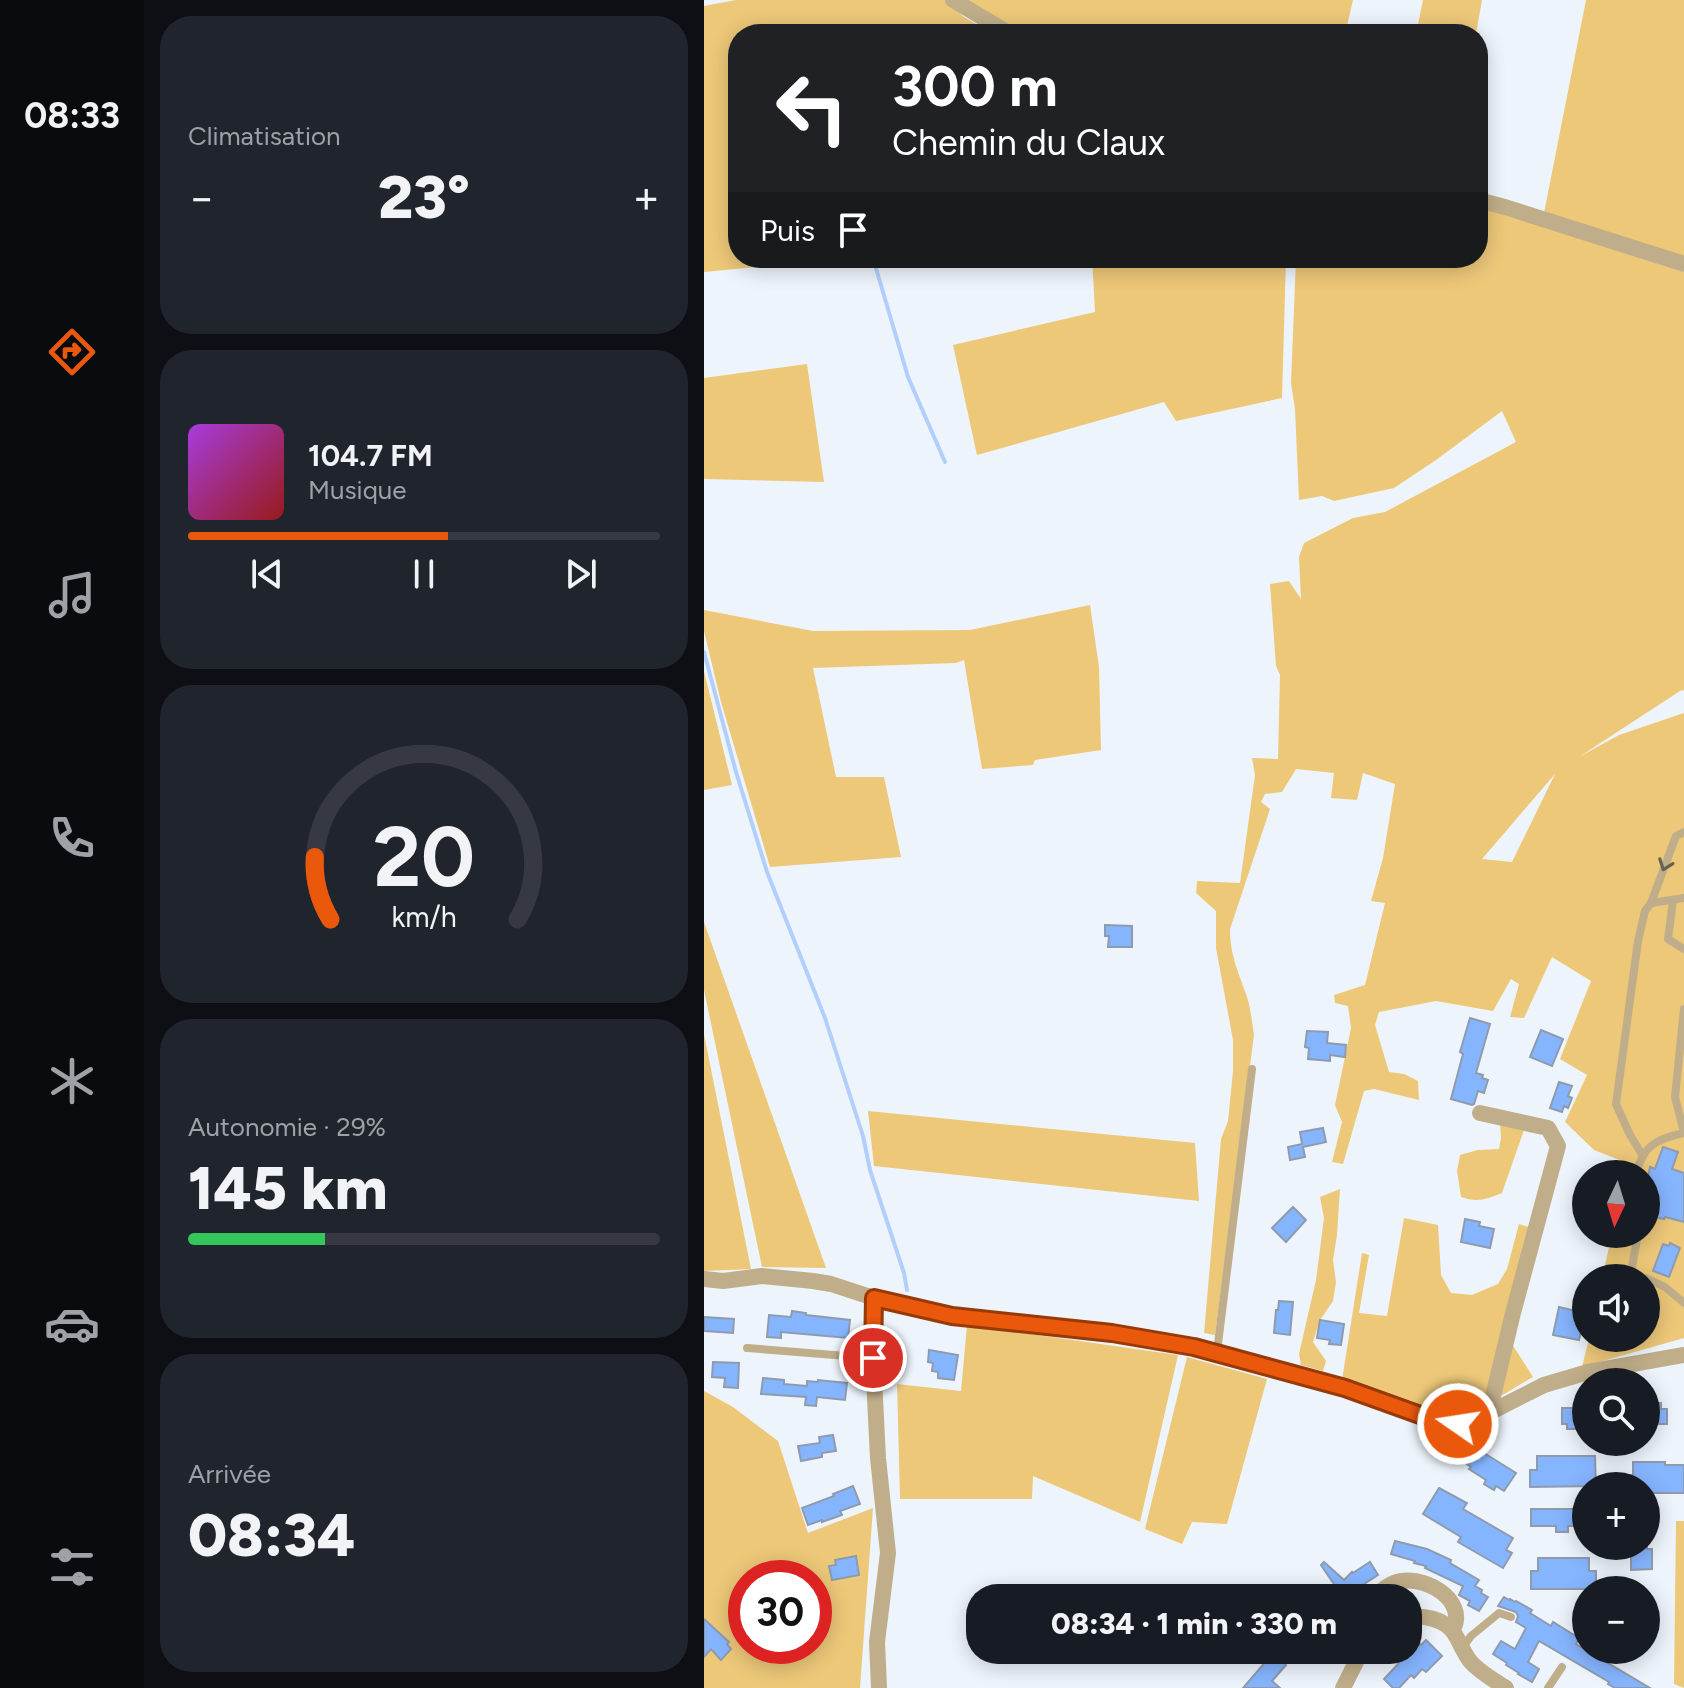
<!DOCTYPE html>
<html lang="fr">
<meta charset="utf-8">
<style>
body{margin:0;font-family:Figtree,sans-serif;background:#20242c;color:#f1f3f6;height:100vh;display:flex;flex-direction:column;font-size:30px;white-space:nowrap}
*{box-sizing:border-box;margin:0}
p{font-size:26px;color:#9ea1a6}
.icon{flex:none;width:44px;height:44px;fill:none;stroke:currentColor;stroke-width:2;stroke-linecap:round;stroke-linejoin:round}
.map{position:relative;flex:1;overflow:hidden}
.drawer{display:flex;flex-direction:column;gap:16px;padding:16px;background:#0d0f14;width:560px}
.drawer>*{flex:none}
.banner{position:absolute;left:24px;top:24px;width:760px;height:244px;border-radius:32px;box-shadow:0 4px 20px #0003;background:#202124;color:#fff;overflow:hidden}
.needle{width:52px;rotate:184deg}
.buttons{position:absolute;left:868px;top:1160px;display:grid;gap:16px}
.buttons a{display:grid;place-items:center;width:88px;height:88px;border-radius:50%;background:#171b24;box-shadow:0 4px 20px #0003;font-size:40px}
.speed{position:absolute;left:24px;top:1560px;display:flex;gap:16px;font-size:40px;font-weight:700;text-align:center}
.speed>*{display:grid;place-content:center;width:104px;height:104px;border-radius:50%;background:#171b24;box-shadow:0 4px 20px #0003;line-height:1}
.speed .limit{border:12px solid #d22;background:#fff;color:#111}
.pin{position:absolute;display:grid;place-items:center;width:68px;height:68px;color:#fff;margin:-34px;border:4px solid #fff;border-radius:50%;box-shadow:0 2px 8px #0007}
.me{position:absolute;width:88px;margin:-44px;rotate:283deg;stroke-linejoin:round;filter:drop-shadow(0 0 6px #0008)}
.turn{display:flex;align-items:center;gap:28px;height:168px;padding:0 32px;font-size:36px}
.turn .icon{width:104px;height:104px;stroke-width:2.5}
.turn b{display:block;font-size:56px;line-height:68px}
.then{display:flex;align-items:center;height:76px;padding:0 32px;background:#0003;gap:16px;font-size:30px}
.big{font-size:60px;font-weight:800;line-height:1.1}
.drawer .card{flex:1;display:flex;flex-direction:column;justify-content:center;gap:12px;min-width:0;padding:0 28px;border-radius:32px;background:#20242c}
.drawer .dial{align-items:center;gap:0}
.dial svg{height:208px;overflow:visible;fill:none;stroke:#363941;stroke-width:7;stroke-linecap:round;text-anchor:middle}
.dial text{fill:#f1f3f6;stroke:none}
.song{display:flex;align-items:center;gap:24px}
.cover{width:96px;height:96px;border-radius:12px;background:linear-gradient(135deg,hsl(280 70% 55%),hsl(0 70% 35%))}
.played{height:8px;border-radius:4px;background:linear-gradient(90deg,#ea580c 55%,#363941 55%)}
.keys{display:flex;justify-content:space-around;direction:ltr}
.heat{display:flex;justify-content:space-between;align-items:center;font-size:44px;direction:ltr}
.charge{height:12px;border-radius:6px;background:linear-gradient(90deg,#34c759 29%,#363941 0)}
.trip{position:absolute;left:262px;top:1584px;width:456px;height:80px;border-radius:32px;background:#171b24;box-shadow:0 4px 20px #0003;font-weight:800;line-height:80px;text-align:center}
main{display:flex;flex:1;min-height:0}
.tabs{display:flex;flex-direction:column;width:144px;justify-content:space-around;align-items:center;background:#090b0e;color:#9ea1a6}
.tabs .icon{width:56px;height:56px}
.tabs .current{color:#ea580c}
.tabs b{font-size:36px;color:#f1f3f6}
.map>svg:first-child{display:block}
</style>
<main>
<nav class="tabs">
<b>08:33</b>
<svg class="icon current" aria-label="directions" viewBox="0 0 24 24"><path d="M12 3l9 9-9 9-9-9zM9 14v-3h6M13 9l2 2-2 2"/></svg>
<svg class="icon" aria-label="music" viewBox="0 0 24 24"><path d="M9 18V5l10-2v13"/><circle cx="6" cy="18" r="3"/><circle cx="16" cy="16" r="3"/></svg>
<svg class="icon" aria-label="phone" viewBox="0 0 24 24"><path d="M5 4h4l2 5-3 2q2 4 5 5l2-3 5 2v4C11 20 4 13 5 4z"/></svg>
<svg class="icon" aria-label="climate" viewBox="0 0 24 24"><path d="M12 3v18M4 7l16 10M4 17L20 7"/></svg>
<svg class="icon" aria-label="car" viewBox="0 0 24 24"><path d="M5 17H2v-5l4-1 3-4h7l3 4 3 1v5h-3M9 17h6M6 11h13"/><circle cx="7" cy="17" r="2"/><circle cx="17" cy="17" r="2"/></svg>
<svg class="icon" aria-label="filters" viewBox="0 0 24 24"><path d="M4 7h16M4 17h16"/><circle cx="9" cy="7" r="2"/><circle cx="15" cy="17" r="2"/></svg>
</nav>
<section class="drawer">
<div class="card"><p>Climatisation</p>
<div class="heat"><a>−</a><b class="big">23°</b><a>+</a></div>
</div>
<div class="card">
<div class="song"><i class="cover"></i><div><b>104.7 FM</b><p>Musique</p></div></div>
<div class="played"></div>
<div class="keys"><svg class="icon" aria-label="previous" viewBox="0 0 24 24"><path d="M18 5L8 12l10 7zM5 5v14"/></svg><svg class="icon" aria-label="pause" viewBox="0 0 24 24"><path d="M8 5v14M16 5v14"/></svg><svg class="icon" aria-label="next" viewBox="0 0 24 24"><path d="M6 5l10 7-10 7zM19 5v14"/></svg></div>
</div>
<div class="card dial"><svg viewBox="0 0 100 80">
<path d="M14 69A42 42 0 1 1 86 69"/>
<path d="M14 69A42 42 0 0 1 8 45" stroke="#ea580c"/>
<text x="50" y="56" font-size="32" font-weight="700">20</text>
<text x="50" y="72" font-size="11">km/h</text>
</svg></div>
<div class="card"><p>Autonomie · 29%</p><b class="big">145 km</b><div class="charge"></div></div>
<div class="card"><p>Arrivée</p><b class="big">08:34</b></div>
</section>
<div class="map">
<svg width="980" height="1688" viewBox="0 0 980 1688">
<rect width="100%" height="100%" fill="#eef4fc"/>
<g fill="#edc879" fill-rule="evenodd">
<path d="M32,0H241L260,17L289,34H34V258H145L0,272V6Z"/>
<path d="M261,0H649L641,34H319Z"/>
<path d="M719,0H778L772,34H712Z"/>
<path d="M882,0H980V259L840,213Z"/>
<path d="M774,206L980,272V690L976,691L875,757L915,735L980,713V1338L878,1367L885,1338H942V1278H898L908,1234H942V1174H921L923,1163L890,1150L861,1122L883,1075L856,1059L887,981L848,957L820,1018L806,1017L815,984L807,979L789,1011L732,1001L675,1012L671,1025L685,1072L700,1074L714,1081L715,1100L670,1089L660,1091L639,1164L628,1162L638,1122L631,1105L647,1028L644,1006L631,1003L630,995L661,985L681,903L667,901L679,858L691,784L659,773L653,800L627,798L630,773L592,769L578,792L561,794L557,802L566,809L526,929C526,956 535,973 543,997C547,1009 548,1023 550,1035L511,1335L500,1333L517,1139L524,1121L529,1071V1040L512,948V911L492,893L493,881L536,883L551,775L548,758L574,759L576,675L572,666L566,584L585,581L597,599L595,557L600,543L649,518L681,512L812,442L798,411L732,460L690,488L630,501L618,496L595,500L591,409L587,383L592,258H774ZM851,774L808,862L778,859Z"/>
<path d="M388,258H582L578,398L472,421L460,402L273,455L249,345L391,312Z"/>
<path d="M103,364L120,482L0,479V378Z"/>
<path d="M386,605L395,667L397,750L331,760L329,765L278,769L260,660L252,663L109,668L132,777H180L197,857L66,867L17,702L0,631V610L109,631L266,630Z"/>
<path d="M0,671L28,785L0,790Z"/>
<path d="M0,922L122,1268L58,1267L0,990Z"/>
<path d="M0,1034L47,1269L0,1271Z"/>
<path d="M164,1111L491,1143L495,1201L170,1166Z"/>
<path d="M796,1122L821,1127L798,1193C783,1199 773,1203 757,1197L753,1171L756,1155L774,1150L795,1149L797,1138Z"/>
<path d="M636,1189L633,1235L629,1260L632,1282L629,1301L616,1320L609,1342L622,1361L619,1371L597,1365L595,1354L612,1280L620,1218L616,1197Z"/>
<path d="M700,1218L734,1225L737,1275L747,1293L768,1295L794,1284L803,1269L815,1224L828,1228L801,1333L829,1377C808,1389 780,1408 757,1414C730,1420 665,1390 638,1380L658,1253L665,1255L655,1313L683,1316Z"/>
<path d="M263,1325L474,1355L436,1522L329,1476L328,1499H196L193,1384L257,1391Z"/>
<path d="M483,1357L563,1379L523,1524L488,1522L478,1544L441,1529Z"/>
<path d="M0,1391L29,1407L74,1441L104,1533L169,1508L156,1688H0ZM42,1578H110V1646H42Z"/>
<path d="M972,1521H980V1688L970,1684Z"/>
</g>
<g fill="none" stroke-linecap="round" stroke-linejoin="round">
<g stroke="#b2cffc" stroke-width="4">
<path d="M169,258L204,377L241,462"/>
<path d="M0,652L32,772L63,872L121,1018L159,1136L166,1170L200,1273L203,1290"/>
</g>
</g>
<g fill="#86b5ff" stroke="#8e9bae" stroke-width="2">
<path d="M401,925L428,926V947H404L405,936H401Z"/>
<path d="M766,1018L786,1024L772,1073L779,1075L778,1078L784,1080L780,1093L774,1091L770,1104L768,1105L747,1099L759,1054L756,1052Z"/>
<path d="M837,1030L859,1039L848,1066L826,1057Z"/>
<path d="M603,1031L624,1032L623,1043L642,1045L641,1057L626,1055V1061L604,1059L605,1048L601,1047Z"/>
<path d="M855,1082L868,1086L864,1096L868,1098L864,1108L860,1106L858,1112L846,1108Z"/>
<path d="M619,1128L622,1142L599,1147L601,1157L586,1160L584,1147L598,1144L596,1132Z"/>
<path d="M959,1147L974,1152L968,1169L980,1173V1222L961,1217L960,1219L946,1216L952,1197L942,1196V1188L946,1167L951,1169Z"/>
<path d="M589,1207L602,1220L582,1242L568,1228Z"/>
<path d="M761,1219L776,1222L775,1226L790,1229L786,1248L757,1242Z"/>
<path d="M966,1243L976,1248L965,1277L949,1271L959,1244L965,1246Z"/>
<path d="M575,1301L589,1302L586,1335L570,1333L572,1310H574Z"/>
<path d="M855,1307L872,1311L870,1321L879,1323L875,1340L849,1335Z"/>
<path d="M88,1311L102,1313V1315L146,1320L144,1338L77,1332V1338L63,1337L65,1315L87,1317Z"/>
<path d="M0,1317L30,1319L29,1333L0,1331Z"/>
<path d="M616,1320L640,1324L637,1345L625,1344L626,1340L613,1338Z"/>
<path d="M225,1350L254,1355L250,1380L234,1378V1372L228,1371L229,1363L224,1362Z"/>
<path d="M9,1362L35,1363L34,1388L20,1387L21,1378L8,1377Z"/>
<path d="M59,1378L80,1380V1384L103,1386V1381L114,1382V1380L143,1383L141,1400L113,1397L112,1406L101,1405L102,1397L57,1394Z"/>
<path d="M942,1403H957V1409H963V1424H942Z"/>
<path d="M858,1408H882V1429H863V1424H858Z"/>
<path d="M129,1435L132,1451L118,1453V1457L97,1461L94,1446L116,1443L115,1437Z"/>
<path d="M772,1448L812,1473L800,1491L792,1486L790,1490L780,1484L782,1480L765,1469L767,1467L760,1462Z"/>
<path d="M833,1456H891L892,1486L826,1487V1470H833Z"/>
<path d="M929,1462H961V1465H980V1493H942V1486H922V1475H929Z"/>
<path d="M149,1486L156,1504L136,1511L138,1515L118,1522V1520L104,1525L98,1508L130,1496L129,1494Z"/>
<path d="M735,1488L763,1503L759,1509L809,1538L802,1550L808,1553L799,1568L754,1542L757,1537L719,1514Z"/>
<path d="M827,1509H882V1526H864V1532H852V1526H827Z"/>
<path d="M691,1541L723,1549L747,1560L746,1563L775,1580L771,1586L778,1590L777,1593L784,1597L775,1611L764,1605L766,1601L755,1595L759,1586L721,1568L722,1566L710,1563L711,1561L687,1554Z"/>
<path d="M927,1546H943V1549H948V1569L927,1570Z"/>
<path d="M152,1556L155,1575L128,1580L125,1566L132,1565L131,1560Z"/>
<path d="M834,1558H885V1571H892V1589H827V1571H834Z"/>
<path d="M620,1562L640,1580L648,1572L649,1573L666,1562L674,1575L657,1586L653,1590V1598H623L634,1590L617,1565Z"/>
<path d="M800,1597L805,1600L806,1599L811,1602L812,1601L828,1610L826,1613L847,1626L849,1622L875,1638L872,1644L946,1688H911L904,1684L905,1682L835,1641L824,1662L835,1669L828,1682L814,1674L815,1673L802,1665L803,1663L789,1654L797,1641L811,1649L822,1628L812,1622L814,1616L812,1612L794,1606Z"/>
<path d="M0,1619L25,1642L23,1644L27,1649L17,1660L7,1649L0,1657Z"/>
<path d="M722,1640L738,1656L722,1672L718,1669L710,1678L707,1675L695,1688H689L680,1679L695,1663L693,1661L703,1652L704,1653L714,1642L717,1645Z"/>
<path d="M569,1653L582,1665L568,1681L576,1688H539Z"/>
</g>
<g fill="none" stroke-linecap="round" stroke-linejoin="round">
<g stroke="#c0ae8a" stroke-width="8">
<path d="M969,900L964,939L980,949"/>
<path d="M947,903L972,836L980,832"/>
<path d="M980,1009L971,1097L980,1132"/>
<path d="M939,1156L926,1135L912,1104L934,941L941,911L947,903L980,898"/>
<path d="M932,1174C939,1145 953,1139 980,1133"/>
<path d="M926,1278L934,1234"/>
<path d="M942,1278L961,1287L980,1303"/>
<path d="M43,1348L168,1358"/>
<path d="M513,1352L548,1069"/>
<path d="M758,1648L767,1636L795,1613L807,1617"/>
<path d="M844,1688L858,1667"/>
</g>
<g stroke="#c0ae8a" stroke-width="16">
<path d="M249,0L306,34"/>
<path d="M774,200L801,207L980,264"/>
<path d="M776,1113L844,1128L854,1146L809,1313L785,1413"/>
<path d="M0,1279L19,1281L58,1276L109,1281L127,1284L170,1298L248,1316L408,1333L490,1347L641,1388L730,1420L754,1424L771,1420L840,1385L884,1372L980,1355"/>
<path d="M170,1298L169,1358L174,1458L184,1553L173,1642L175,1688"/>
<path d="M669,1598C676,1592 682,1586 690,1583C717,1572 765,1599 749,1630"/>
<path d="M704,1617C720,1615 741,1619 750,1633C756,1642 759,1652 766,1661C775,1672 790,1680 802,1688"/>
<path d="M639,1688L658,1650"/>
</g>
</g>
<defs><path id="oneway-chevron" d="M-2-3.5L2.5 0L-2 3.5" fill="none" stroke-width="1.6" stroke-linecap="round" stroke-linejoin="round" transform="scale(2)"/></defs>
<use stroke="#686152" href="#oneway-chevron" transform="translate(961 865) rotate(110)"/>
<g fill="none" stroke-linecap="round" stroke-linejoin="round">
<g stroke="#983908" stroke-width="20">
<path id="route" d="M169,1358L170,1298L248,1316L408,1333L490,1347L641,1388L730,1420L754,1424"/>
</g>
<use href="#route" stroke="#ea580c" stroke-width="14"/>
</g>
</svg>
<div class="buttons">
<a><svg class="needle" viewBox="-14 -14 28 28"><path d="M0-13l5 13h-10z" fill="#e53935"/><path d="M0 13l5-13h-10z" fill="#9ea1a6"/></svg></a>
<a><svg class="icon" aria-label="sound" viewBox="0 0 24 24"><path d="M4 9h4l5-4v14l-5-4H4zM17 9q2 3 0 6"/></svg></a>
<a><svg class="icon" aria-label="search" viewBox="0 0 24 24"><circle cx="10" cy="10" r="6"/><path d="M15 15l6 6"/></svg></a>
<a>+</a>
<a>−</a>
</div>
<div class="speed"><div class="limit">30</div></div>
<div class="pin" style="left:169px;top:1358px;background:#d93025"><svg class="icon" aria-label="arrive" viewBox="0 0 24 24"><path d="M6 21V4h12l-3 4 3 4H6"/></svg></div>
<svg class="me" style="left:754px;top:1424px" viewBox="-20 -20 40 40"><circle r="17" fill="#ea580c" stroke="#fff" stroke-width="3"/><path d="M0-11L8 9 0 5-8 9z" fill="#fff"/></svg>
<div class="trip">08:34 · 1 min · 330 m</div>
<div class="banner">
<div class="turn"><svg class="icon" aria-label="left" viewBox="0 0 24 24"><path d="M17 20v-9H6M10 6l-5 5 5 5"/></svg><div><b>300 m</b>Chemin du Claux</div></div>
<div class="then">Puis<svg class="icon" aria-label="arrive" viewBox="0 0 24 24"><path d="M6 21V4h12l-3 4 3 4H6"/></svg></div>
</div>
</div>
</main>
